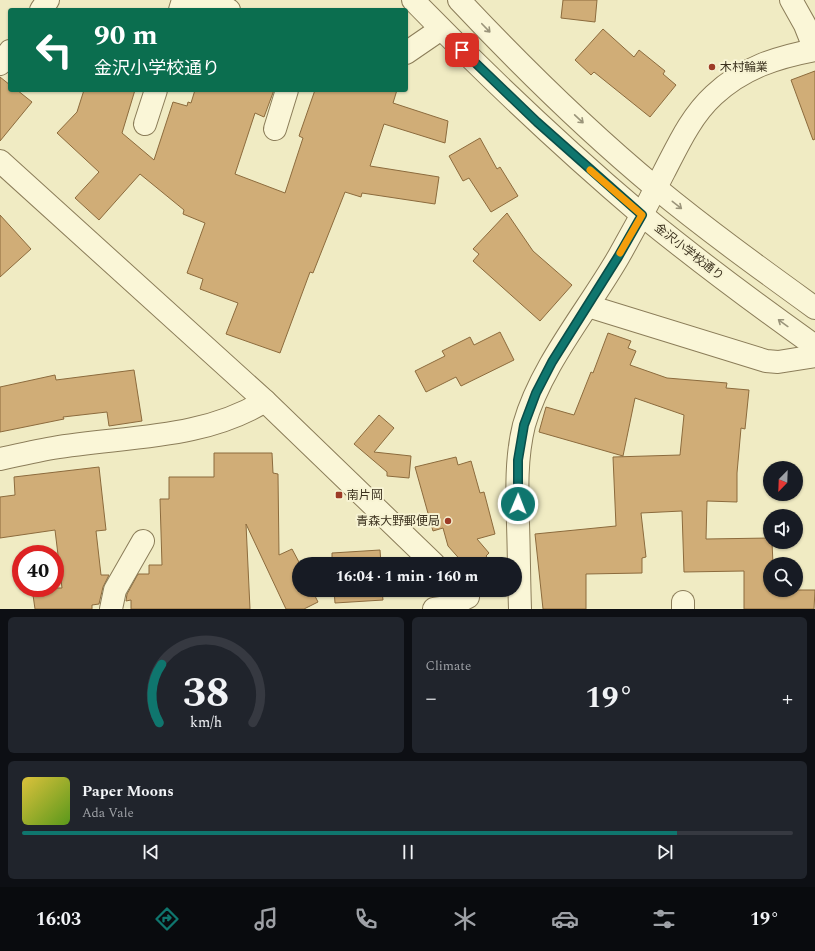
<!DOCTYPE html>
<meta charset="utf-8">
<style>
body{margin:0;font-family:Spectral,"Noto Sans JP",serif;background:#20242c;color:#f1f3f6;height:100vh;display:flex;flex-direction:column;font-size:15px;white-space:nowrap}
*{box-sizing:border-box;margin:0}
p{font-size:13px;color:#9ea1a6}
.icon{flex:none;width:22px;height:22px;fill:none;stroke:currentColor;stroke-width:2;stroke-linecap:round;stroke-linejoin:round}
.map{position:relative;height:609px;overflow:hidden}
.drawer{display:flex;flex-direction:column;gap:8px;padding:8px;background:#0d0f14;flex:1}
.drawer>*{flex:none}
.hud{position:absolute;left:8px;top:8px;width:400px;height:84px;border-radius:4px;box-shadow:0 1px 3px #0004;background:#0b6e4f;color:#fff;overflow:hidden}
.needle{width:26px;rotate:203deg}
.fabs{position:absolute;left:763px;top:461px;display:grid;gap:8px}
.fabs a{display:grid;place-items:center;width:40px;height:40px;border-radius:50%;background:#171b24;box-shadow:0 1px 3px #0004;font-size:20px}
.speed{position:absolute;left:12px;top:545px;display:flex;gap:8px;font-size:20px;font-weight:700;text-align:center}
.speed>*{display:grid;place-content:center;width:52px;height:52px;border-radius:50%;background:#171b24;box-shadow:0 1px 3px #0004;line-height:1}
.speed .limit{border:6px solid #d22;background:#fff;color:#111}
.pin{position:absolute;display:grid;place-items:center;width:34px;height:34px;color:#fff;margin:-17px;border-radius:8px;box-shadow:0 2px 6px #0006}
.me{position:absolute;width:44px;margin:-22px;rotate:1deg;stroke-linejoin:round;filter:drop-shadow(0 0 3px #0008)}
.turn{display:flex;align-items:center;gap:14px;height:84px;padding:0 20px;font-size:18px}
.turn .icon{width:52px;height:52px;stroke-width:2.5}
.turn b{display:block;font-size:28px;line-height:34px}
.big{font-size:30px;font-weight:700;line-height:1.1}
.drawer .tile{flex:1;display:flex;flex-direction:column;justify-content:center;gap:6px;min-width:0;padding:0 14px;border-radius:6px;background:#20242c}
.drawer .dial{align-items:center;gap:0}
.dial svg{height:104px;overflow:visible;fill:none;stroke:#363941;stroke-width:7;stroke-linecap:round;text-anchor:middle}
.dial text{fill:#f1f3f6;stroke:none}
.song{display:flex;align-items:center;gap:12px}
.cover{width:48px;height:48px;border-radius:6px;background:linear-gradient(135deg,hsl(50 70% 55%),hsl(90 70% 35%))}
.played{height:4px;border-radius:2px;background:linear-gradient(90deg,#0f766e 85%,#363941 85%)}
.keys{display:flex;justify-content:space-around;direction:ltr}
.heat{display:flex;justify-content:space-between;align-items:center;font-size:22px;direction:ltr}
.drawer .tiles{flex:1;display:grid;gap:8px;grid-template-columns:1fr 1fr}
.tile:last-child{grid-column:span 2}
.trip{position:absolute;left:292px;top:557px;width:230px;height:40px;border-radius:20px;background:#171b24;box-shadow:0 1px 3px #0004;font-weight:700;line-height:40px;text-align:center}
.tab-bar{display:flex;height:64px;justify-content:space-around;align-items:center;background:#090b0e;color:#9ea1a6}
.tab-bar .icon{width:28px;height:28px}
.tab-bar .active{color:#0f766e}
.tab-bar b{font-size:18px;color:#f1f3f6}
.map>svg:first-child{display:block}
</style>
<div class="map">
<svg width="815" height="609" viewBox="0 0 815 609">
<rect width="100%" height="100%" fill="#f0ebc3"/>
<g fill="#d0ad77" stroke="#8c6b3d">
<path d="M563,0H597L595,22L561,18Z"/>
<path d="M603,29L634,57L639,50L665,71L663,74L676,85L650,117L594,72L591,75L575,60Z"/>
<path d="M815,71V139L813,140L791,80Z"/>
<path d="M0,77L10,85V90H17L32,102L0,141Z"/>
<path d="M84,90H135L122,133L154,160L173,102L187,106L188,102L191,103L195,90H274L264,117L255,113L235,174L285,193L303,138L299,136L315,90H397L393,103L448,121L445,143L384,124L370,166L439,177L435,204L362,193L361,197L345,192L313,273L310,272L280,353L226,334L238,303L200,289L203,279L187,273L205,223L183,214L184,210L140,174L99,220L75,198L99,172L57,133L77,112Z"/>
<path d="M480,138L497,169L500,167L518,196L491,212L469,178L463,181L449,156Z"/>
<path d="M507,213L533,251L572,285L540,321L473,261L479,254L473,249Z"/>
<path d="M0,215L31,249L0,277Z"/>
<path d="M500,332L514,360L461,386L456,377L426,392L415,371L445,356L442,351L470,337L474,345Z"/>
<path d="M608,333L631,341L628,348L636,351L630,365L667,378L727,383L726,388L749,390L745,429L741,428L737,473V502L707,501L706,539L770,538V542H772L773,564H770V590H815L814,609H744V571L684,572L682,511L641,513L646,557L642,558V573L586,574V609H543L535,534L616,526L613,457L680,455L684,415L635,398L623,456L539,432L546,407L574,415L591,372L593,373Z"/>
<path d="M134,370L142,421L109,426L107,412L63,417L64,419L0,432V387L55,375L56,380Z"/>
<path d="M379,415L394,428L374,452L411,456L409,478L387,476V472L354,444Z"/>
<path d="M214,453H272L273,473L278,474L279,555L292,549L300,564L299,590H312L318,602L304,609H286L246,524L250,609H131V600L126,601L127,594L138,574H149V565H162L160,499H169V477H214Z"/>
<path d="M456,457L458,465L471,461L480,493L484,492L495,534L477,539L489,553L486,556L492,564H464L448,546L443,528L433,531L415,467Z"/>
<path d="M99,467L106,530L96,531L101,575H109L103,587L99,604L92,605V609H35L32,588H62L55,530L0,538V497L15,495L14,477Z"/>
<path d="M380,550L381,564H332V553Z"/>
<path d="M334,590H382L383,600L335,603Z"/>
</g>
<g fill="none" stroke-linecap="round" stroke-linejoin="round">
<g stroke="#8b7d59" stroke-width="24">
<g id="minor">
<path d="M196,0L229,10"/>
<path d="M413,0C486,75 562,147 642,215C698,261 756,304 815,346"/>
<path d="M459,0C521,66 586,130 656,188C707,230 761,269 815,308"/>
<path d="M791,0L805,25L815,50"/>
<path d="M41,10L48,0"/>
<path d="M180,10L183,0"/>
<path d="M406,53L441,29"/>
<path d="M0,64L10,51"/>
<path d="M145,124L156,90"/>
<path d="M275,129L287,90"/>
<path d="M0,161L265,401L434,564"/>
<path d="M588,306L766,361L778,362L815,356"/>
<path d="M0,459C18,455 36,451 53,448C124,436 202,440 265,401"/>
<path d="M111,609L115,590L143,541"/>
<path d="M434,609L448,607L468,597"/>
<path d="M520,609C519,581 519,552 518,524C517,491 516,457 524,425C541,365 588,310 619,256C635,228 650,200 664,172C678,145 691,116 714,95C743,68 777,57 815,50"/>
<path d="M683,609V602"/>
</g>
</g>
<use href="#minor" stroke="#faf6d7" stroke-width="22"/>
</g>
<defs><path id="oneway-shaft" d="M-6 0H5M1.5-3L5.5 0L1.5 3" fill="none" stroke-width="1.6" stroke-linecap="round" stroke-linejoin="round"/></defs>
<g stroke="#9a947a">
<use href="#oneway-shaft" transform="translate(486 28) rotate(46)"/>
<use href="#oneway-shaft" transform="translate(579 119) rotate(43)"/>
<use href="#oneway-shaft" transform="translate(677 205) rotate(38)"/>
<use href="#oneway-shaft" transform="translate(783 323) rotate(-144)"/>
</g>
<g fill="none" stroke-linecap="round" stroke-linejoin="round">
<g stroke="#0a4d48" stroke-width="10">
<path id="route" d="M462,50L537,122L642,215L618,257L552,362L536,393L524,425L518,460V504"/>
</g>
<use href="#route" stroke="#0f766e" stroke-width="7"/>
<path stroke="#f59e0b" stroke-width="7" d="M590,170L642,215L620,253"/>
</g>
<g fill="#9d3b26" stroke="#f7f3d3" stroke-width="1.5">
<circle cx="712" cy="67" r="4"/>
<rect x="335" y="491" width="8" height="8" rx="2"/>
<circle cx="448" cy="521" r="4"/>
</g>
<g text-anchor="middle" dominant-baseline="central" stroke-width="4" stroke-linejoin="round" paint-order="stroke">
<g font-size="12" fill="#3b311e" stroke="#f7f3d3" text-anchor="start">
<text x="720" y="67">木村輪業</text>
<text x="347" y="495">南片岡</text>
<text x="440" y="521" text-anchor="end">青森大野郵便局</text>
</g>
<g font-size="12" fill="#3b311e" stroke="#f7f3d3">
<text transform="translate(689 252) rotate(38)">金沢小学校通り</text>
</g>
</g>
</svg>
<div class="fabs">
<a><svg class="needle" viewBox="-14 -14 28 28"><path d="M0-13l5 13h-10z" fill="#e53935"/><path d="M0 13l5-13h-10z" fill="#9ea1a6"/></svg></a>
<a><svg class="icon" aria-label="sound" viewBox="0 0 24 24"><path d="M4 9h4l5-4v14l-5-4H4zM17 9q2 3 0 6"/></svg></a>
<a><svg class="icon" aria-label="search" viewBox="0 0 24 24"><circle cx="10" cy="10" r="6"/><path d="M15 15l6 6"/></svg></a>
</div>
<div class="speed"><div class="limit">40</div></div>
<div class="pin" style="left:462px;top:50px;background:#d93025"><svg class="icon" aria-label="arrive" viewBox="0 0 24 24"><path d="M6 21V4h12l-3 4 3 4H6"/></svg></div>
<svg class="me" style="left:518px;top:504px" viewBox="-20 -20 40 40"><circle r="17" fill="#0f766e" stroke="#fff" stroke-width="3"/><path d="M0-11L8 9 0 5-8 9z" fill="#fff"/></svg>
<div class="trip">16:04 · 1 min · 160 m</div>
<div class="hud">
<div class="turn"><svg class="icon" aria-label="left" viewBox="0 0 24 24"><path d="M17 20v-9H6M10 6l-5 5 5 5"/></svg><div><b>90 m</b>金沢小学校通り</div></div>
</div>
</div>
<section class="drawer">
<div class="tiles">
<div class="tile dial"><svg viewBox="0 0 100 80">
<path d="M14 69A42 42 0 1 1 86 69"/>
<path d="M14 69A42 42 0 0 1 16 24" stroke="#0f766e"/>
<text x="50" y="56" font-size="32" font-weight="700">38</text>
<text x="50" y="72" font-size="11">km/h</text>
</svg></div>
<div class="tile"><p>Climate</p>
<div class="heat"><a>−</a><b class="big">19°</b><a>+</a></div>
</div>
<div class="tile">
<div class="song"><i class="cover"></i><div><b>Paper Moons</b><p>Ada Vale</p></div></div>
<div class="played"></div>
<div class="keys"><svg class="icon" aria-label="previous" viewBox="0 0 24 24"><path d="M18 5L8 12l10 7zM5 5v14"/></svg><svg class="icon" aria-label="pause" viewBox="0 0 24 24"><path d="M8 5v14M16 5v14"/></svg><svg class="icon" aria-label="next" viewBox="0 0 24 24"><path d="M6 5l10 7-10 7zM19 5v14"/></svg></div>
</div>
</div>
</section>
<nav class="tab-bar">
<b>16:03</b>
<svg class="icon active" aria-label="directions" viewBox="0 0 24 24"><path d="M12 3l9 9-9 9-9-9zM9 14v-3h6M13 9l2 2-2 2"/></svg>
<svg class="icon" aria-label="music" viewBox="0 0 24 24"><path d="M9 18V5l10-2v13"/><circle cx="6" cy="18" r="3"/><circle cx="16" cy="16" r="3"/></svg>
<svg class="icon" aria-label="phone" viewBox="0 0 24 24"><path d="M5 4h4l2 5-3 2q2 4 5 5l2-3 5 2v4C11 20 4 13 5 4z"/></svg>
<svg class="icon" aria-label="climate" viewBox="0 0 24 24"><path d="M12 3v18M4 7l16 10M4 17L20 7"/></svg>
<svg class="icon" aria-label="car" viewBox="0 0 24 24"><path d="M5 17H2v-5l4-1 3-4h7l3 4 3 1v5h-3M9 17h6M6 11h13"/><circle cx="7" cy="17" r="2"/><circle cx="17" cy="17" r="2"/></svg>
<svg class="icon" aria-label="filters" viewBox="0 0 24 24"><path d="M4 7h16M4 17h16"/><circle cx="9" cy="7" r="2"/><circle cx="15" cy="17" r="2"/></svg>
<b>19°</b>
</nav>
